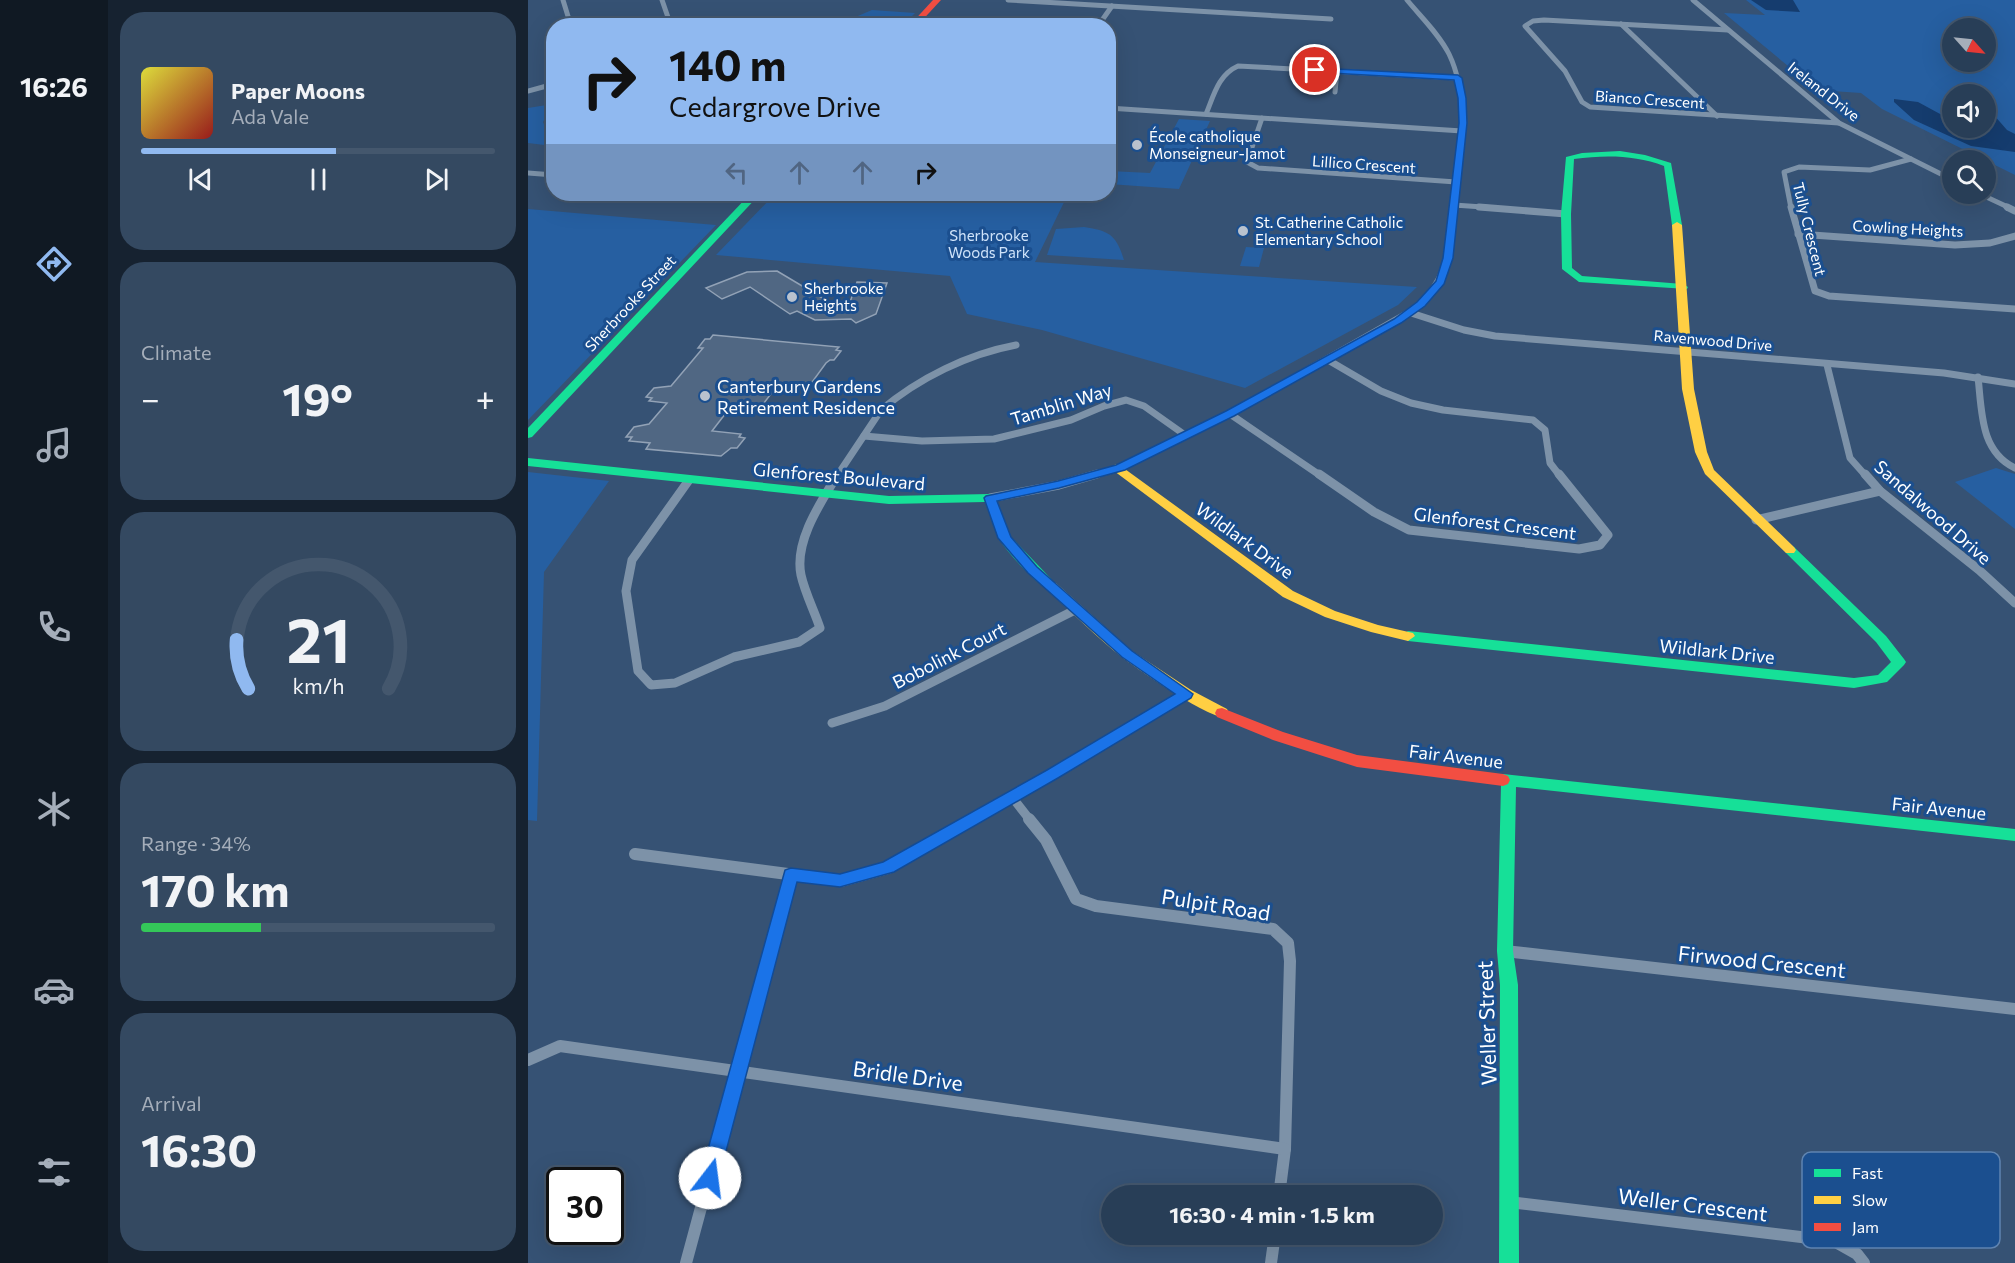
<!DOCTYPE html>
<meta charset="utf-8">
<style>
body{margin:0;font-family:Commissioner,sans-serif;background:#344961;color:#f1f3f6;height:100vh;display:flex;flex-direction:column;font-size:22px;white-space:nowrap}
*{box-sizing:border-box;margin:0}
p{font-size:20px;color:#a5aeba}
.icon{flex:none;width:33px;height:33px;fill:none;stroke:currentColor;stroke-width:2;stroke-linecap:round;stroke-linejoin:round}
.map{position:relative;flex:1;overflow:hidden}
.side{display:flex;flex-direction:column;gap:12px;padding:12px;background:#162230;width:420px}
.side>*{flex:none}
.banner{position:absolute;left:18px;top:18px;width:570px;height:183px;border-radius:24px;box-shadow:0 6px 24px #0002,0 0 0 2px #44576d;background:#90b9f0;color:#111;overflow:hidden}
.needle{width:39px;rotate:117deg}
.tools{position:absolute;left:1414px;top:18px;display:grid;gap:12px}
.tools a{display:grid;place-items:center;width:54px;height:54px;border-radius:50%;background:#283e57;box-shadow:0 6px 24px #0002,0 0 0 2px #44576d;font-size:30px}
.speed{position:absolute;left:18px;top:1167px;display:flex;gap:12px;font-size:30px;font-weight:700;text-align:center}
.speed>*{display:grid;place-content:center;width:78px;height:78px;border-radius:50%;background:#283e57;box-shadow:0 6px 24px #0002,0 0 0 2px #44576d;line-height:1}
.speed .limit{border:3px solid #111;border-radius:9px;background:#fff;color:#111}
.pin{position:absolute;display:grid;place-items:center;width:51px;height:51px;color:#fff;margin:-26px;border:3px solid #fff;border-radius:50%;box-shadow:0 2px 6px #0007}
.me{position:absolute;width:66px;margin:-33px;rotate:15deg;stroke-linejoin:round;filter:drop-shadow(0 0 4px #0008)}
.turn{display:flex;align-items:center;gap:21px;height:126px;padding:0 24px;font-size:27px}
.turn .icon{width:78px;height:78px;stroke-width:2.5}
.turn b{display:block;font-size:42px;line-height:51px}
.lanes{display:flex;align-items:center;height:57px;padding:0 24px;background:#0003;justify-content:center;gap:30px;direction:ltr}
.lanes .off{opacity:.35}
.big{font-size:45px;font-weight:700;line-height:1.1}
.side .tile{flex:1;display:flex;flex-direction:column;justify-content:center;gap:9px;min-width:0;padding:0 21px;border-radius:24px;background:#344961}
.side .dial{align-items:center;gap:0}
.dial svg{height:156px;overflow:visible;fill:none;stroke:#44576d;stroke-width:7;stroke-linecap:round;text-anchor:middle}
.dial text{fill:#f1f3f6;stroke:none}
.song{display:flex;align-items:center;gap:18px}
.cover{width:72px;height:72px;border-radius:9px;background:linear-gradient(135deg,hsl(60 70% 55%),hsl(0 70% 35%))}
.played{height:6px;border-radius:3px;background:linear-gradient(90deg,#90b9f0 55%,#44576d 55%)}
.keys{display:flex;justify-content:space-around;direction:ltr}
.heat{display:flex;justify-content:space-between;align-items:center;font-size:33px;direction:ltr}
.charge{height:9px;border-radius:4px;background:linear-gradient(90deg,#34c759 34%,#44576d 0)}
.trip{position:absolute;left:573px;top:1185px;width:342px;height:60px;border-radius:30px;background:#283e57;box-shadow:0 6px 24px #0002,0 0 0 2px #44576d;font-weight:700;line-height:60px;text-align:center}
main{display:flex;flex:1;min-height:0}
.dock{display:flex;flex-direction:column;width:108px;justify-content:space-around;align-items:center;background:#101923;color:#a5aeba}
.dock .icon{width:42px;height:42px}
.dock .active{color:#90b9f0}
.dock b{font-size:27px;color:#f1f3f6}
.map>svg:first-child{display:block}
</style>
<main>
<nav class="dock">
<b>16:26</b>
<svg class="icon active" aria-label="directions" viewBox="0 0 24 24"><path d="M12 3l9 9-9 9-9-9zM9 14v-3h6M13 9l2 2-2 2"/></svg>
<svg class="icon" aria-label="music" viewBox="0 0 24 24"><path d="M9 18V5l10-2v13"/><circle cx="6" cy="18" r="3"/><circle cx="16" cy="16" r="3"/></svg>
<svg class="icon" aria-label="phone" viewBox="0 0 24 24"><path d="M5 4h4l2 5-3 2q2 4 5 5l2-3 5 2v4C11 20 4 13 5 4z"/></svg>
<svg class="icon" aria-label="climate" viewBox="0 0 24 24"><path d="M12 3v18M4 7l16 10M4 17L20 7"/></svg>
<svg class="icon" aria-label="car" viewBox="0 0 24 24"><path d="M5 17H2v-5l4-1 3-4h7l3 4 3 1v5h-3M9 17h6M6 11h13"/><circle cx="7" cy="17" r="2"/><circle cx="17" cy="17" r="2"/></svg>
<svg class="icon" aria-label="filters" viewBox="0 0 24 24"><path d="M4 7h16M4 17h16"/><circle cx="9" cy="7" r="2"/><circle cx="15" cy="17" r="2"/></svg>
</nav>
<section class="side">
<div class="tile">
<div class="song"><i class="cover"></i><div><b>Paper Moons</b><p>Ada Vale</p></div></div>
<div class="played"></div>
<div class="keys"><svg class="icon" aria-label="previous" viewBox="0 0 24 24"><path d="M18 5L8 12l10 7zM5 5v14"/></svg><svg class="icon" aria-label="pause" viewBox="0 0 24 24"><path d="M8 5v14M16 5v14"/></svg><svg class="icon" aria-label="next" viewBox="0 0 24 24"><path d="M6 5l10 7-10 7zM19 5v14"/></svg></div>
</div>
<div class="tile"><p>Climate</p>
<div class="heat"><a>−</a><b class="big">19°</b><a>+</a></div>
</div>
<div class="tile dial"><svg viewBox="0 0 100 80">
<path d="M14 69A42 42 0 1 1 86 69"/>
<path d="M14 69A42 42 0 0 1 8 44" stroke="#90b9f0"/>
<text x="50" y="56" font-size="32" font-weight="700">21</text>
<text x="50" y="72" font-size="11">km/h</text>
</svg></div>
<div class="tile"><p>Range · 34%</p><b class="big">170 km</b><div class="charge"></div></div>
<div class="tile"><p>Arrival</p><b class="big">16:30</b></div>
</section>
<div class="map">
<svg width="1487" height="1263" viewBox="0 0 1487 1263">
<rect width="100%" height="100%" fill="#365274"/>
<g fill="#265fa1" fill-rule="evenodd">
<path d="M1218,0H1487V175L1354,109L1333,93L1289,90L1196,13L1237,15ZM1425,28H1458V62H1425ZM1425,94H1458V128H1425Z"/>
<path d="M344,10L387,13L375,25H318L325,18Z"/>
<path d="M25,104L15,122L25,146L0,143V108Z"/>
<path d="M651,119L682,121L651,189L581,184V171L622,173Z"/>
<path d="M247,194H540L507,262L889,287L870,305L717,388L514,330L439,314L422,276L188,255Z"/>
<path d="M0,209L188,225L0,420Z"/>
<path d="M556,227C582,231 588,235 596,260L519,255L528,229Z"/>
<path d="M718,247L736,248L731,267L712,266Z"/>
<path d="M1468,468L1487,474V529L1427,482Z"/>
<path d="M0,472L81,481L16,572L9,821L0,820Z"/>
</g>
<g fill="#153c6e">
<path d="M1223,0H1265L1272,12L1238,10Z"/>
<path d="M1366,99L1390,102L1425,121V128H1440L1453,133L1454,130L1449,128H1458V106L1479,130L1487,134V152L1443,146L1386,120L1366,102Z"/>
</g>
<g fill="#506783" stroke="#92a2b6" stroke-width="1.5">
<path d="M249,271L306,305H321L329,282L359,283L348,314L328,323L323,319L287,320L269,311L262,314L222,287L194,299L178,288L219,272Z"/>
<path d="M185,335L311,347L308,350L313,351L306,360H302L298,363L282,385H278L275,388L249,386L232,408H226L224,411L201,409L184,431L213,434L211,437L217,438L209,448H203L193,456L118,449L122,443L101,441L104,437H98L106,427L121,424L139,403L121,401L124,398L118,397L126,388L143,386L175,348H170L177,339H182Z"/>
</g>
<g fill="none" stroke-linecap="round" stroke-linejoin="round">
<g stroke="#7d92a8" stroke-width="5">
<path d="M35,0L43,26"/>
<path d="M134,0L143,26"/>
<path d="M480,0L803,19"/>
<path d="M879,0C893,17 911,34 921,54C944,102 930,158 925,208"/>
<path d="M1165,0L1311,123L1425,180"/>
<path d="M1093,24L1189,116"/>
<path d="M570,26L584,6"/>
<path d="M1200,30L1016,20L1005,21L997,26L1037,71L1054,102L1062,107L1311,123"/>
<path d="M0,91L26,84"/>
<path d="M807,92L809,71"/>
<path d="M580,108L934,131"/>
<path d="M678,114C686,95 690,75 710,66L930,78"/>
<path d="M734,118L719,162L730,168L928,182"/>
<path d="M0,173L26,175"/>
<path d="M1452,194L1482,208"/>
<path d="M926,205L969,208"/>
<path d="M1263,208L1256,172L1271,167L1342,170L1383,159"/>
</g>
<g stroke="#7d92a8" stroke-width="7">
<path d="M951,207L1038,214"/>
<path d="M1263,207L1287,291L1301,296L1487,309"/>
<path d="M1479,207L1487,211"/>
<path d="M1270,234L1427,245L1462,243L1487,236"/>
<path d="M883,313L936,330L967,336L1416,373L1487,384"/>
<path d="M800,360L853,391L883,403L915,410L1005,420L1017,430L1022,463L1032,476"/>
<path d="M1299,365L1322,458L1338,476"/>
<path d="M1450,377C1454,412 1452,451 1487,468"/>
<path d="M702,414L793,476"/>
<path d="M336,436L394,441L466,439L543,420L576,406L598,400L616,406L657,435"/>
<path d="M309,476L353,410C391,378 440,354 488,345"/>
<path d="M563,476L592,468L702,414L887,309C922,279 921,250 925,207"/>
</g>
<g stroke="#7d92a8" stroke-width="9">
<path d="M791,474L846,512L881,530L1051,549L1072,545L1080,535L1031,474"/>
<path d="M1337,474L1352,491L1451,570L1487,603"/>
<path d="M161,480L104,560L98,591L110,671L123,685L147,683L206,657L271,642L292,628C286,610 277,593 273,575C266,541 293,502 310,474"/>
<path d="M462,498L531,485L569,474"/>
<path d="M1228,520L1352,491"/>
<path d="M304,723L357,706L549,609"/>
<path d="M484,797L502,820"/>
<path d="M443,820L658,694"/>
</g>
<g stroke="#7d92a8" stroke-width="12">
<path d="M501,819L518,840L548,899L568,906L745,929L760,943L762,961L757,1149L751,1196"/>
<path d="M107,854L313,881L360,868L446,819"/>
<path d="M977,951L1487,1009"/>
<path d="M0,1060L32,1046L757,1149"/>
<path d="M981,1202L1306,1241L1329,1254L1336,1263"/>
<path d="M158,1263L263,875"/>
<path d="M743,1263L747,1234"/>
</g>
<g fill="#16e098" fill-rule="evenodd">
<path d="M1092,151L1117,155L1143,163L1154,225L1149,228L1144,225L1136,166C1107,155 1077,155 1046,159L1043,214L1044,268L1054,276L1155,284L1160,287L1159,289L1051,282L1034,269L1033,214L1038,157L1054,153Z"/>
<path d="M222,194H232L4,437L0,438V428Z"/>
<path d="M0,458L361,496L462,494L468,498L483,537L530,586L523,590C510,587 477,550 470,537C465,526 462,513 457,502L361,504L0,466Z"/>
<path d="M1262,546L1266,547L1358,636L1376,659L1378,662L1376,665L1359,682L1326,688L880,641L873,636L880,631L1326,678L1350,675L1363,662L1348,642L1258,553L1256,550L1258,547Z"/>
<path d="M975,774L1487,829V841L988,787L985,951L990,985L991,1263H971L972,985L969,951L973,785L968,780L970,776Z"/>
</g>
<g fill="#ffcf43" fill-rule="evenodd">
<path d="M1149,222L1154,225L1166,389L1179,452L1186,470L1266,547L1268,550L1266,553H1258L1177,474L1167,452L1154,389L1144,225Z"/>
<path d="M590,464L765,591L807,611L850,625L885,633L887,636L880,641L843,632L797,617L755,597L586,471L584,468L586,465Z"/>
<path d="M523,582L528,583L604,651L663,690L699,709L701,713L699,717C683,721 611,670 595,658C568,637 544,612 518,589L516,586Z"/>
</g>
<g fill="#f24e42" fill-rule="evenodd">
<path d="M405,0H413L389,26H381Z"/>
<path d="M694,708L755,732L829,755L975,774L980,776L982,780L980,784L975,786L829,767L745,740L689,717L687,713L689,709Z"/>
</g>
</g>
<path fill="#1a73e8" stroke="#114b97" stroke-width="1.5" d="M787,68L930,75L934,78L938,98L939,123L925,258L916,284L897,306L873,323L706,416L597,470L531,488L469,501L483,537L509,567L604,651L665,694L663,698L530,778L366,872L312,887L269,882L191,1178L188,1184L182,1187L175,1184L172,1178L257,870L263,868L312,874L355,862L519,770L647,694L594,657L500,573L470,538L456,498L458,496L530,481L588,465L698,411L866,319L889,302L908,281L915,258L931,123L930,98L926,80L784,72V68Z"/>
<g fill="#b9c2ce" stroke="#1b4f8f" stroke-width="2">
<circle cx="609" cy="145" r="6"/>
<circle cx="715" cy="231" r="6"/>
<circle cx="264" cy="297" r="6"/>
<circle cx="177" cy="396" r="6"/>
</g>
<g text-anchor="middle" dominant-baseline="central" stroke-width="6" stroke-linejoin="round" paint-order="stroke">
<g font-size="15" fill="#fff" stroke="#1b4f8f">
<text transform="translate(1296 91) rotate(38)">Ireland Drive</text>
<text transform="translate(1122 99) rotate(4)">Bianco Crescent</text>
<text transform="translate(836 164) rotate(4)">Lillico Crescent</text>
<text transform="translate(1380 228) rotate(3)">Cowling Heights</text>
<text transform="translate(1282 229) rotate(76)">Tully Crescent</text>
<text transform="translate(102 303) rotate(-47)">Sherbrooke Street</text>
<text transform="translate(1185 340) rotate(5)">Ravenwood Drive</text>
</g>
<g font-size="15" fill="#fff" stroke="#1b4f8f" text-anchor="start">
<text x="621" y="136">École catholique<tspan x="621" dy="17">Monseigneur-Jamot</tspan></text>
<text x="727" y="222">St. Catherine Catholic<tspan x="727" dy="17">Elementary School</tspan></text>
<text x="276" y="288">Sherbrooke<tspan x="276" dy="17">Heights</tspan></text>
</g>
<g font-size="15" fill="#cfe3fa" stroke="#1b4f8f">
<text x="461" y="235">Sherbrooke<tspan x="461" dy="17">Woods Park</tspan></text>
</g>
<g font-size="18" fill="#fff" stroke="#1b4f8f" text-anchor="start">
<text x="189" y="386">Canterbury Gardens<tspan x="189" dy="21">Retirement Residence</tspan></text>
</g>
<g font-size="18" fill="#fff" stroke="#1b4f8f">
<text transform="translate(533 404) rotate(-17)">Tamblin Way</text>
<text transform="translate(311 476) rotate(5)">Glenforest Boulevard</text>
<text transform="translate(1405 512) rotate(41)">Sandalwood Drive</text>
<text transform="translate(967 523) rotate(7)">Glenforest Crescent</text>
<text transform="translate(717 540) rotate(36)">Wildlark Drive</text>
<text transform="translate(1189 651) rotate(6)">Wildlark Drive</text>
<text transform="translate(421 655) rotate(-27)">Bobolink Court</text>
<text transform="translate(928 756) rotate(7)">Fair Avenue</text>
<text transform="translate(1411 808) rotate(6)">Fair Avenue</text>
</g>
<g font-size="21" fill="#fff" stroke="#1b4f8f">
<text transform="translate(688 904) rotate(9)">Pulpit Road</text>
<text transform="translate(1234 961) rotate(6)">Firwood Crescent</text>
<text transform="translate(958 1023) rotate(-92)">Weller Street</text>
<text transform="translate(380 1075) rotate(8)">Bridle Drive</text>
<text transform="translate(1165 1204) rotate(7)">Weller Crescent</text>
</g>
</g>
<rect x="1274" y="1152" width="198" height="96" rx="9" fill="#1b4f8f" stroke="#5f84b1" stroke-width="1.5"/>
<rect x="1286" y="1169" width="27" height="8" fill="#16e098"/>
<rect x="1286" y="1196" width="27" height="8" fill="#ffcf43"/>
<rect x="1286" y="1223" width="27" height="8" fill="#f24e42"/>
<g font-size="16" fill="#fff">
<text x="1324" y="1179">Fast</text>
<text x="1324" y="1206">Slow</text>
<text x="1324" y="1233">Jam</text>
</g>
</svg>
<div class="tools">
<a><svg class="needle" viewBox="-14 -14 28 28"><path d="M0-13l5 13h-10z" fill="#e53935"/><path d="M0 13l5-13h-10z" fill="#a5aeba"/></svg></a>
<a><svg class="icon" aria-label="sound" viewBox="0 0 24 24"><path d="M4 9h4l5-4v14l-5-4H4zM17 9q2 3 0 6"/></svg></a>
<a><svg class="icon" aria-label="search" viewBox="0 0 24 24"><circle cx="10" cy="10" r="6"/><path d="M15 15l6 6"/></svg></a>
</div>
<div class="speed"><div class="limit">30</div></div>
<div class="pin" style="left:787px;top:70px;background:#d93025"><svg class="icon" aria-label="arrive" viewBox="0 0 24 24"><path d="M6 21V4h12l-3 4 3 4H6"/></svg></div>
<svg class="me" style="left:182px;top:1178px" viewBox="-20 -20 40 40"><circle r="19" fill="#fff"/><path d="M0-13L10 11 0 6-10 11z" fill="#1a73e8"/></svg>
<div class="trip">16:30 · 4 min · 1.5 km</div>
<div class="banner">
<div class="turn"><svg class="icon" aria-label="right" viewBox="0 0 24 24"><path d="M7 20v-9h11M14 6l5 5-5 5"/></svg><div><b>140 m</b>Cedargrove Drive</div></div>
<div class="lanes"><svg class="icon off" aria-label="left" viewBox="0 0 24 24"><path d="M17 20v-9H6M10 6l-5 5 5 5"/></svg><svg class="icon off" aria-label="ahead" viewBox="0 0 24 24"><path d="M12 20V5M6 11l6-6 6 6"/></svg><svg class="icon off" aria-label="ahead" viewBox="0 0 24 24"><path d="M12 20V5M6 11l6-6 6 6"/></svg><svg class="icon" aria-label="right" viewBox="0 0 24 24"><path d="M7 20v-9h11M14 6l5 5-5 5"/></svg></div>
</div>
</div>
</main>
